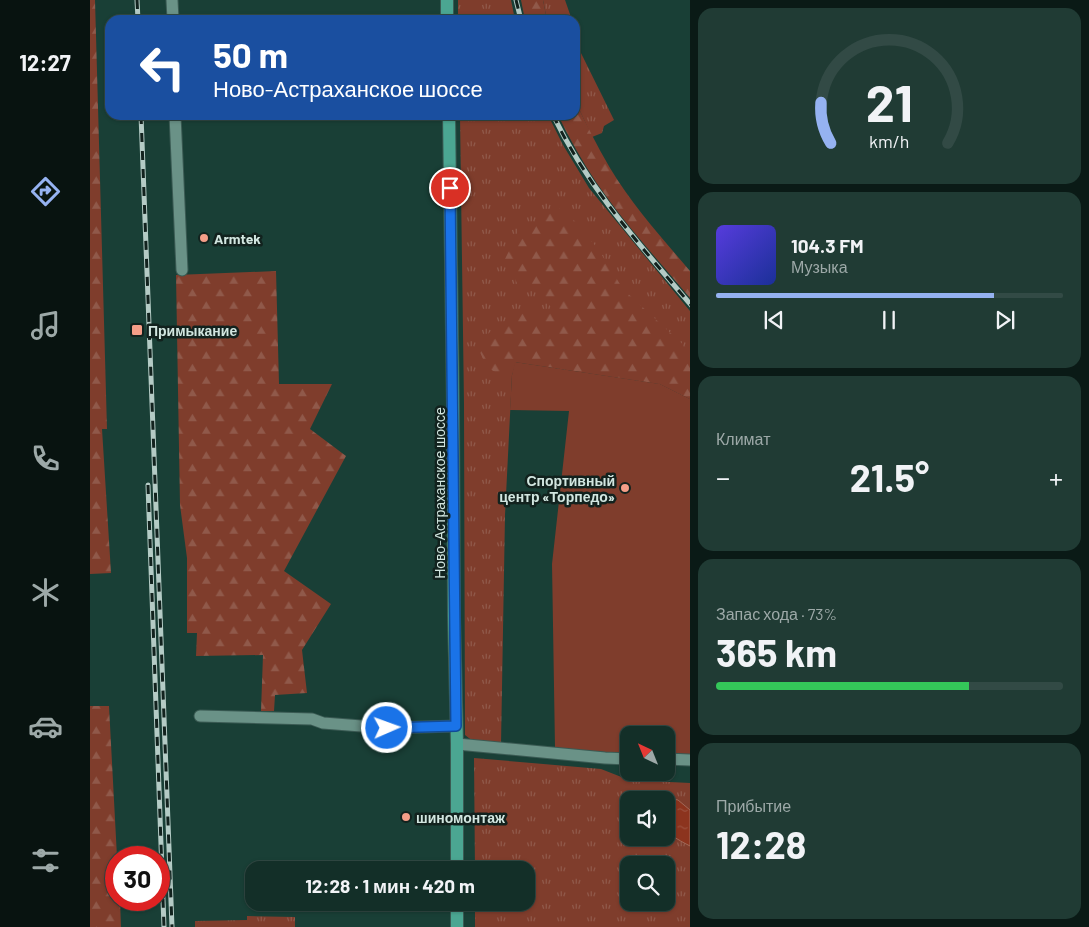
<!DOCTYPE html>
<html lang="ru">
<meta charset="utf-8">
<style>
body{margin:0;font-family:Barlow,sans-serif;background:#203b34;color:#f1f3f6;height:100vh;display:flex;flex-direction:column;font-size:19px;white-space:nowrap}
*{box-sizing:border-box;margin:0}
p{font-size:16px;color:#9da9a8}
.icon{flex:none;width:28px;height:28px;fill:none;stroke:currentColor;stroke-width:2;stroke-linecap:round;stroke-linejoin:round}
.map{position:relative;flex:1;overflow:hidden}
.details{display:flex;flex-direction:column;gap:8px;padding:8px;background:#0a1a16;width:399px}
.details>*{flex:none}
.hud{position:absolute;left:15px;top:15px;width:475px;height:105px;border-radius:15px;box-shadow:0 1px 4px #0004,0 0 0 1px #324a45;background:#1a4fa0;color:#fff;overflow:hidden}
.needle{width:32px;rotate:317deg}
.tools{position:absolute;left:530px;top:726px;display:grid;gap:10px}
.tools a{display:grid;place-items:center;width:55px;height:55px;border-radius:10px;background:#132f28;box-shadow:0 1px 4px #0004,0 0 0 1px #324a45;font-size:25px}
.speed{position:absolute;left:15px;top:846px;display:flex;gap:10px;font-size:25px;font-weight:700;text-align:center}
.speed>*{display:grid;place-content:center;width:65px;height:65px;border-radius:50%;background:#132f28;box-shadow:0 1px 4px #0004,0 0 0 1px #324a45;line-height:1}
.speed .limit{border:8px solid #d22;background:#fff;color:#111}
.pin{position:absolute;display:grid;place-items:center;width:42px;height:42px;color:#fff;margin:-21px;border:2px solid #fff;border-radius:50%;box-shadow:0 1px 5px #0007}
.me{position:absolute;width:55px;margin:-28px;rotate:88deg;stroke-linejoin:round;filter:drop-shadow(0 0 4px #0008)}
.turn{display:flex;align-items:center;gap:18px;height:105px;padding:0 25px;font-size:22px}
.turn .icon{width:65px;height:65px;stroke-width:2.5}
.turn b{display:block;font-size:35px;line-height:42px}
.big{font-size:38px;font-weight:700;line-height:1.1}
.details .card{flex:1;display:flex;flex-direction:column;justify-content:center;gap:8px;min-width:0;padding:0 18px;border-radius:15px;background:#203b34}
.details .dial{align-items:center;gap:0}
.dial svg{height:130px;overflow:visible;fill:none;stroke:#324a45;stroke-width:7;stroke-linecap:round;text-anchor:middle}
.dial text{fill:#f1f3f6;stroke:none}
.song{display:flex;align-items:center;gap:15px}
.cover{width:60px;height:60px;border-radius:8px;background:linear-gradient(135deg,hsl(250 70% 55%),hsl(230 70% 35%))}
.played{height:5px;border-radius:2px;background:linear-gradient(90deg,#95b2f1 80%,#324a45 80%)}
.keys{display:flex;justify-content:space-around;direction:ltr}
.heat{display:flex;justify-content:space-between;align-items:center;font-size:28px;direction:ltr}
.charge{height:8px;border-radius:4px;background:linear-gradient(90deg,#34c759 73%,#324a45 0)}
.trip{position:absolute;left:155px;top:861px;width:290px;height:50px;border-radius:15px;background:#132f28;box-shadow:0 1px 4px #0004,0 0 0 1px #324a45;font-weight:700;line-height:50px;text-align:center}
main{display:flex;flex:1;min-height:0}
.tabs{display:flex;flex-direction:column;width:90px;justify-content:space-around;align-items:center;background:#081310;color:#9da9a8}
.tabs .icon{width:35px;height:35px}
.tabs .active{color:#95b2f1}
.tabs b{font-size:22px;color:#f1f3f6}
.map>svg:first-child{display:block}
</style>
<main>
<nav class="tabs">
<b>12:27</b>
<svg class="icon active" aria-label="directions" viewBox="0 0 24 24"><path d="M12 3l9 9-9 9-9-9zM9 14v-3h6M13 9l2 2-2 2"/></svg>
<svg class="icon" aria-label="music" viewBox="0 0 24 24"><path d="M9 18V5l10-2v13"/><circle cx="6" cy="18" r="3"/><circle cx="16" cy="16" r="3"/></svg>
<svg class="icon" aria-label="phone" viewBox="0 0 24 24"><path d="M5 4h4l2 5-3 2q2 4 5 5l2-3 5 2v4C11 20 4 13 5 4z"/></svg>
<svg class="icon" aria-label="climate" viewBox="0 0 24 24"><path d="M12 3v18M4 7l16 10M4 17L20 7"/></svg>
<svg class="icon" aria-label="car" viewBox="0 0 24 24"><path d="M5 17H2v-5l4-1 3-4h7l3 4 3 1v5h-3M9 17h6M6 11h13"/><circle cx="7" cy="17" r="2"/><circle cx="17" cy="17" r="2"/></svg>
<svg class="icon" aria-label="filters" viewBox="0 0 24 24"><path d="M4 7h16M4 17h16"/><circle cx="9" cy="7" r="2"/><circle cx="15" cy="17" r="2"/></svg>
</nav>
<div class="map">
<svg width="601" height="927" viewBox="0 0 601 927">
<defs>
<pattern id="grass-tufts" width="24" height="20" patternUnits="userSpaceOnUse" patternTransform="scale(1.25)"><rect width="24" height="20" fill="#7f3d2c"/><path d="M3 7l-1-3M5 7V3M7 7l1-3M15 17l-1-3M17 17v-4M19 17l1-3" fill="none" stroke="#90594a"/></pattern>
<pattern id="forest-firs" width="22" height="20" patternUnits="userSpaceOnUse" patternTransform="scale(1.25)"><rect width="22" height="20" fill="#7f3d2c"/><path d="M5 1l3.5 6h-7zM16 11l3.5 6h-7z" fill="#90594a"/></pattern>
<pattern id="water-ripples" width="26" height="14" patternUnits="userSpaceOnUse" patternTransform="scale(1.25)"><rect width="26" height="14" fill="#8c341e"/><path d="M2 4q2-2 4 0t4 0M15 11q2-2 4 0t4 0" fill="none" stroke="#9b513e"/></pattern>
</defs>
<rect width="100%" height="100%" fill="#193f36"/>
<g fill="url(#grass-tufts)" fill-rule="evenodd">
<path d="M368,0H421L425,20H368Z"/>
<path d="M453,0H475L482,20H457Z"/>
<path d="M485,30L490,51L524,120L514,126L512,133L502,137L485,100Z"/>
<path d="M370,115H458L473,145L499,188L600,311V399L570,384L425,362L422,375L415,515L411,744L384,742L375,735L374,404Z"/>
<path d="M384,758L511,769L539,780L600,783V927H385V903L436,902V870H385ZM539,800H576V838H539ZM539,865H576V902H539Z"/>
<path d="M157,916L205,917V927H105V921L157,920Z"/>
</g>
<g fill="url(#forest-firs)">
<path d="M0,0H5L17,429H12L21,573L0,574Z"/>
<path d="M431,0H453L457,20H435Z"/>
<path d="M485,100C496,124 507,146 520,168C543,206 572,238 600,271V298C568,260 534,223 506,182C492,161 479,138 468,115H485Z"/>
<path d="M461,205L477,212L508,249L533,289L600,351V399L570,384L426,362L422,375C398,374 396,366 387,345L402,330L428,312L465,311L436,281L428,285L415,259L429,229L457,218Z"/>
<path d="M186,271L189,384H242L220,429L256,456L194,571L241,604L212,650L217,693L185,695L184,711H171L173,655L106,656L107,633H97V558L90,505L86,275Z"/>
<path d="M0,706H19L27,857L26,900H30L31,927H0Z"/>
</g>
<path fill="#7f3d2c" d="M425,362L570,384L600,399V757L576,756V735H539V754L465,748L462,564L479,411L420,410L422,375Z"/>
<path fill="url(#water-ripples)" stroke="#a16958" d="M578,798L588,800L600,810V846C571,831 576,831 576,800H575Z"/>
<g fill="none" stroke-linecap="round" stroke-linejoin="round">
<g stroke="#3b5b54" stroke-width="13">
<g id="minor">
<path d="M82,0L83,20"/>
<path d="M85,115L92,270"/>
<path d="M110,716L222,719L233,723L297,728L366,726"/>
<path d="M367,744L515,758L539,759"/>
<path d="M576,759L601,760"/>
</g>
</g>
<g stroke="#3b5b54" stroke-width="14">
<g id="primary">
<path d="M357,0V20"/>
<path d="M359,115L363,410L364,617L367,744V870"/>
<path d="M367,902V927"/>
</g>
</g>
<use href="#minor" stroke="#6a9287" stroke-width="11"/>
<use href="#primary" stroke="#4ba692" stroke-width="12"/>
<g stroke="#b4cbc5" stroke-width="5">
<g id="rail">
<path d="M47,0L48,20"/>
<path d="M426,0L431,20"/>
<path d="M51,115L82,927"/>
<path d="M463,115C498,188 549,244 601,305"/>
<path d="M58,485L74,927"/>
</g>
</g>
<use href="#rail" stroke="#12221e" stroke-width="3" stroke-dasharray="9" stroke-linecap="butt"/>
</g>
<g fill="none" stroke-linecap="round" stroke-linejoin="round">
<g stroke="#114b97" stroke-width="12">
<path id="route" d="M297,728L366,726L360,188"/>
</g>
<use href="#route" stroke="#1a73e8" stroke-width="9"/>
</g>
<g fill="#f49e88" stroke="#12221e" stroke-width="2">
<circle cx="114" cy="238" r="5"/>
<rect x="41" y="324" width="12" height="12" rx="2.5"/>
<circle cx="535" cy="488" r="5"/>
<circle cx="316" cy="817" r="5"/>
</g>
<g text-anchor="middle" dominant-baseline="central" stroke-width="5" stroke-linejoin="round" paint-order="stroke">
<g font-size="14" font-weight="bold" fill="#d2e6e0" stroke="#12221e" text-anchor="start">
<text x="124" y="238">Armtek</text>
<text x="58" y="330">Примыкание</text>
<text x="525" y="480" text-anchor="end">Спортивный<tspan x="525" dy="16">центр «Торпедо»</tspan></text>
<text x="326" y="817">шиномонтаж</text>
</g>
<g font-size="14" fill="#d2e6e0" stroke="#12221e">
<text transform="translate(349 493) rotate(-90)">Ново-Астраханское шоссе</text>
</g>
</g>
</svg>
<div class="tools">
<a><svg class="needle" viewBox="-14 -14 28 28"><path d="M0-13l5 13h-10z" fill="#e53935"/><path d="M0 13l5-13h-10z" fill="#9da9a8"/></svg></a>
<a><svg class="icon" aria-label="sound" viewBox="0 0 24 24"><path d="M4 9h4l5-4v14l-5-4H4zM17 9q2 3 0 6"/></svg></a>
<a><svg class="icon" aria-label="search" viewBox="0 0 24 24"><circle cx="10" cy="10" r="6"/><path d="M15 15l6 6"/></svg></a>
</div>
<div class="speed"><div class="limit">30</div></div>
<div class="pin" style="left:360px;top:188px;background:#d93025"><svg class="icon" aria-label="arrive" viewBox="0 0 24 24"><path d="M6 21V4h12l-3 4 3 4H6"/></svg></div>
<svg class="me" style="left:297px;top:728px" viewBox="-20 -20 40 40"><circle r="17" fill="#1a73e8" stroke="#fff" stroke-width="3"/><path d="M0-11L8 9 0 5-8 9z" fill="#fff"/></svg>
<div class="trip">12:28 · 1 мин · 420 m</div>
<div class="hud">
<div class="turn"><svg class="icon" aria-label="left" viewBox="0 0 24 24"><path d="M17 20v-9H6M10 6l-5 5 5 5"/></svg><div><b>50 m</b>Ново-Астраханское шоссе</div></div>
</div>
</div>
<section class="details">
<div class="card dial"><svg viewBox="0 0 100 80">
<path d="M14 69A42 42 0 1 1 86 69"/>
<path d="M14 69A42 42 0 0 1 8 44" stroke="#95b2f1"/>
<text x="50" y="56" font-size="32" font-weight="700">21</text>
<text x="50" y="72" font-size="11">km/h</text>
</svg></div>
<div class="card">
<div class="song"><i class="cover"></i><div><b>104.3 FM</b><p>Музыка</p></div></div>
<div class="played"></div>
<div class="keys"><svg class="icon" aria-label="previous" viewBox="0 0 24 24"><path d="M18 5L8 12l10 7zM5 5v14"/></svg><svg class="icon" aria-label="pause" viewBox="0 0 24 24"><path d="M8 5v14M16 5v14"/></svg><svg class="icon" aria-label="next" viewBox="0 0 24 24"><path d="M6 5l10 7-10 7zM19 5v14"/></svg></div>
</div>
<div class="card"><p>Климат</p>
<div class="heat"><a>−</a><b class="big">21.5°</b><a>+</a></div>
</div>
<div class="card"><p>Запас хода · 73%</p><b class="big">365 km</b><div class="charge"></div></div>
<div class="card"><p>Прибытие</p><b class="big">12:28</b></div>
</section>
</main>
